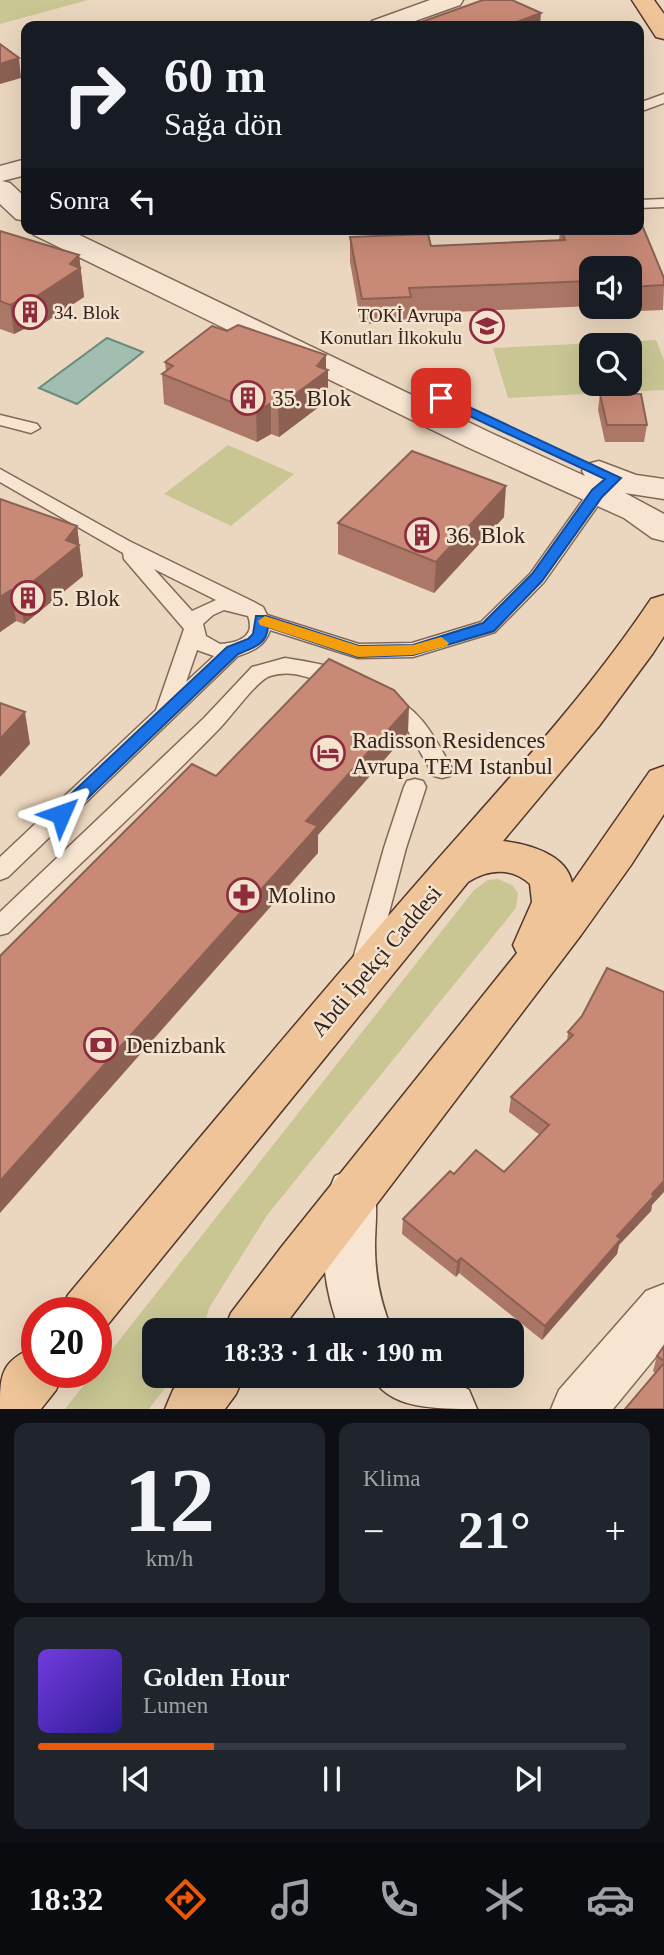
<!DOCTYPE html>
<html lang="tr">
<meta charset="utf-8">
<style>
body{margin:0;font-family:Georgia,serif;background:#20242c;color:#f1f3f6;height:100vh;display:flex;flex-direction:column;font-size:26px;white-space:nowrap}
*{box-sizing:border-box;margin:0}
p{font-size:23px;color:#9ea1a6}
.icon{flex:none;width:38px;height:38px;fill:none;stroke:currentColor;stroke-width:2;stroke-linecap:round;stroke-linejoin:round}
.map{position:relative;height:1409px;overflow:hidden}
.drawer{display:flex;flex-direction:column;gap:14px;padding:14px;background:#0d0f14;flex:1}
.drawer>*{flex:none}
.guide{position:absolute;left:21px;top:21px;width:623px;height:214px;border-radius:14px;box-shadow:0 7px 28px #0002;background:#171b24;color:#f1f3f6;overflow:hidden}
.fabs{position:absolute;left:579px;top:256px;display:grid;gap:14px}
.fabs a{display:grid;place-items:center;width:63px;height:63px;border-radius:14px;background:#171b24;box-shadow:0 7px 28px #0002;font-size:35px}
.speed{position:absolute;left:21px;top:1297px;display:flex;gap:14px;font-size:35px;font-weight:700;text-align:center}
.speed>*{display:grid;place-content:center;width:91px;height:91px;border-radius:50%;background:#171b24;box-shadow:0 7px 28px #0002;line-height:1}
.speed .limit{border:10px solid #d22;background:#fff;color:#111}
.pin{position:absolute;display:grid;place-items:center;width:60px;height:60px;color:#fff;margin:-30px;border-radius:14px;box-shadow:0 4px 10px #0006}
.me{position:absolute;width:77px;margin:-38px;rotate:47deg;stroke-linejoin:round;filter:drop-shadow(0 0 5px #0008)}
.turn{display:flex;align-items:center;gap:24px;height:147px;padding:0 28px;font-size:32px}
.turn .icon{width:91px;height:91px;stroke-width:2.5}
.turn b{display:block;font-size:49px;line-height:60px}
.then{display:flex;align-items:center;height:66px;padding:0 28px;background:#0003;gap:14px;font-size:26px}
.big{font-size:52px;font-weight:700;line-height:1.1}
.drawer .card{flex:1;display:flex;flex-direction:column;justify-content:center;gap:10px;min-width:0;padding:0 24px;border-radius:14px;background:#20242c}
.drawer .dial{align-items:center;gap:0}
.dial b{font-size:91px;line-height:1}
.song{display:flex;align-items:center;gap:21px}
.cover{width:84px;height:84px;border-radius:10px;background:linear-gradient(135deg,hsl(260 70% 55%),hsl(250 70% 35%))}
.played{height:7px;border-radius:4px;background:linear-gradient(90deg,#ea580c 30%,#363941 30%)}
.keys{display:flex;justify-content:space-around;direction:ltr}
.heat{display:flex;justify-content:space-between;align-items:center;font-size:38px;direction:ltr}
.drawer .tiles{flex:1;display:grid;gap:14px;grid-template-columns:1fr 1fr}
.card:last-child{grid-column:span 2}
.trip{position:absolute;left:142px;top:1318px;width:382px;height:70px;border-radius:14px;background:#171b24;box-shadow:0 7px 28px #0002;font-weight:700;line-height:70px;text-align:center}
.tab-bar{display:flex;height:112px;justify-content:space-around;align-items:center;background:#090b0e;color:#9ea1a6}
.tab-bar .icon{width:49px;height:49px}
.tab-bar .selected{color:#ea580c}
.tab-bar b{font-size:32px;color:#f1f3f6}
.map>svg:first-child{display:block}
</style>
<div class="map">
<svg width="664" height="1409" viewBox="0 0 664 1409">
<rect width="100%" height="100%" fill="#ebd7bf"/>
<g fill="#c9c694" fill-rule="evenodd">
<path d="M0,0H88L0,24Z"/>
<path d="M656,340L664,360V390L508,398L493,348ZM592,345H630V383H592Z"/>
<path d="M228,445L294,474L231,526L164,494Z"/>
<path d="M498,879L512,885L518,893L516,908L268,1214L209,1308L203,1330H154V1376H174L149,1409H65L474,890L488,880Z"/>
</g>
<path fill="#a2beb1" stroke="#6a8b7d" stroke-width="2" d="M107,338L143,352L77,404L39,388Z"/>
<g fill="none" stroke-linecap="round" stroke-linejoin="round">
<g stroke="#836858" stroke-width="3">
<g id="lane">
<path d="M664,94V103L639,112V103Z"/>
<path d="M664,199V207L639,208V200Z"/>
<path d="M0,415L37,424L40,428L31,433L0,425Z"/>
<path d="M0,469L129,541L254,602L263,607L267,615L359,644L412,643L481,622L530,574L590,490H604L606,494L544,582L495,632L413,657L358,658L270,630C265,646 253,651 238,656L8,877L0,880V857L156,710L184,629L124,559L123,553L0,482ZM154,569L216,600L192,611ZM224,610L248,616C256,637 238,643 220,644L206,636L203,624L213,615ZM197,650L214,656L186,682Z"/>
<path d="M285,658C302,661 346,666 355,681L352,686C329,693 303,665 270,676C256,681 231,717 219,729C151,799 78,865 8,933L0,935V912L204,718L252,667Z"/>
<path d="M386,696C421,706 436,741 453,770L450,776L442,778L434,776L407,729L376,703L379,698Z"/>
<path d="M415,779L423,781L426,787L406,848L375,966L372,973L363,976L354,973L351,966L384,848L404,787L407,781Z"/>
</g>
</g>
<g stroke="#836858" stroke-width="3">
<g id="street">
<path d="M430,0H463L460,5L401,26H368L372,21Z"/>
<path d="M26,159V175L2,181L10,183L26,198V221L16,219L0,204V166Z"/>
<path d="M30,229H67L491,433L585,476L582,471L587,464L599,461L636,475L664,479V499L625,493L664,514V541L652,538L624,518L467,447L34,235Z"/>
<path d="M664,1284V1347L613,1409H551L559,1390L646,1291Z"/>
</g>
</g>
<g stroke="#65493c" stroke-width="3">
<g id="secondary">
<path d="M352,1169L369,1176C380,1198 375,1221 375,1245C375,1276 380,1302 392,1330H340C322,1288 315,1217 335,1176Z"/>
<path d="M372,1376H444L469,1390L477,1409C435,1409 388,1409 372,1376Z"/>
</g>
</g>
<g stroke="#51372d" stroke-width="3">
<g id="primary">
<path d="M632,0H654L664,14V39L656,37Z"/>
<path d="M664,595V636L653,653L599,726L503,841C528,844 567,854 572,883L650,771L664,766V814L631,865L581,935L281,1330H224L231,1313L283,1245L517,953L513,945L532,902L530,884C511,867 488,869 468,882L104,1329L96,1332V1312H60L68,1295C190,1149 312,1003 437,860C512,775 588,693 651,599Z"/>
<path d="M37,1346V1372H64L56,1390L41,1409H0C0,1373 1,1361 37,1346Z"/>
<path d="M184,1376H244L236,1394L225,1409H165L173,1390Z"/>
</g>
</g>
<use href="#lane" fill="#f7e5d2" fill-rule="evenodd"/>
<use href="#street" fill="#f7e5d2" fill-rule="evenodd"/>
<use href="#secondary" fill="#f7e5d2" fill-rule="evenodd"/>
<use href="#primary" fill="#eec498" fill-rule="evenodd"/>
</g>
<g fill="#ac7766">
<path d="M560,229L664,285L663,310L615,312L612,306H630V268H592V306L410,314V322L361,324L350,262V237L431,246L559,241Z"/>
<path d="M0,231L79,255L84,297L35,329L28,327L14,334L0,329Z"/>
<path d="M227,331L326,369L328,400L279,437L271,434L257,442L164,404L162,374L166,371L165,362Z"/>
<path d="M600,394L647,425L644,442H605L598,410Z"/>
<path d="M0,499L77,526L83,576L24,624L16,621L0,632Z"/>
<path d="M504,517L434,593L338,554V523Z"/>
<path d="M582,1016L652,1205L651,1211L619,1245L617,1254L542,1340L459,1273L456,1277L402,1234L403,1219L454,1174L504,1172L540,1135L509,1112L511,1097L567,1041L568,1032Z"/>
<path d="M664,1346V1409L655,1373L653,1371L657,1356Z"/>
</g>
<g fill="#8c6153">
<path d="M541,13L540,26H506Z"/>
<path d="M19,58L21,78L0,84V64Z"/>
<path d="M79,255L84,297L35,329L31,300Z"/>
<path d="M24,298L28,327L14,334L10,305Z"/>
<path d="M326,355V372L328,370V400L279,437L278,407Z"/>
<path d="M271,403V434L257,442L256,412Z"/>
<path d="M506,486L504,517L434,593L436,562Z"/>
<path d="M77,526L83,576L24,624L19,593Z"/>
<path d="M11,590L16,621L0,632V597Z"/>
<path d="M409,707L408,733L318,835V853L0,1213V1181L306,821Z"/>
<path d="M25,712L30,744L0,777V739Z"/>
<path d="M664,1181V1192L652,1205L651,1211L619,1245L617,1254L542,1340L545,1326L652,1194Z"/>
<path d="M461,1258L459,1273L456,1277L457,1262Z"/>
</g>
<g fill="#c88a77" stroke="#8c6153" stroke-width="2">
<path d="M483,0H512L541,13L506,26H410Z"/>
<path d="M0,44L19,58L0,64Z"/>
<path d="M639,225H642L664,278V285L630,287V268H592V281L409,288L411,297L362,299L350,237L428,234L431,246L565,240L561,229H639Z"/>
<path d="M0,231L79,255L70,264L80,268L31,300L24,298L10,305L0,301Z"/>
<path d="M238,325L326,355L317,366L328,370L278,407L271,403L256,412L162,374L173,366L165,362L212,326L227,331Z"/>
<path d="M600,394H641L647,425H607Z"/>
<path d="M412,451L506,486L436,562L338,523Z"/>
<path d="M0,499L77,526L66,540L79,545L19,593L11,590L0,597Z"/>
<path d="M329,659L394,690L409,707L306,821L318,826L0,1181V956L192,764L216,776Z"/>
<path d="M0,703L25,712L0,739Z"/>
<path d="M607,968L664,992V1181L652,1194L654,1196L617,1236L621,1239L545,1326L461,1258L457,1262L403,1219L450,1171L454,1174L476,1150L504,1172L549,1125L511,1097L573,1035L568,1032L582,1016Z"/>
<path d="M664,1346V1361L657,1356Z"/>
<path d="M664,1363V1409H625Z"/>
</g>
<path fill="#1a73e8" stroke="#114b97" stroke-width="2" d="M441,394L621,478L602,497L542,581L494,631L413,655L358,657L268,627C267,645 252,648 238,654L67,818H55L53,814L55,809L227,647L248,639L253,634L256,616H266L359,646L413,645L483,623L532,574L592,490L605,479L437,401L435,398Z"/>
<path fill="#f59e0b" d="M265,616L359,646L413,645L441,637L449,643L447,646L413,655L358,657L260,625L258,621Z"/>
<defs>
<g id="building-ring" transform="scale(1.75)"><circle r="9.5" fill="#f3e2ce" stroke="#902b3e" stroke-width="1.5"/><path d="M-4-6H4V6H1V3H-1V6H-4ZM-2.5-4.3h1.7v1.8h-1.7ZM.8-4.3h1.7v1.8H.8ZM-2.5-1h1.7V.8h-1.7ZM.8-1h1.7V.8H.8Z" fill="#902b3e"/></g>
<g id="school-ring" transform="scale(1.75)"><circle r="9.5" fill="#f3e2ce" stroke="#902b3e" stroke-width="1.5"/><path d="M0-5L7-2L0 1L-7-2ZM-4 1L0 2.5L4 1V4Q0 6-4 4Z" fill="#902b3e"/></g>
<g id="hotel-ring" transform="scale(1.75)"><circle r="9.5" fill="#f3e2ce" stroke="#902b3e" stroke-width="1.5"/><path d="M-6-4.5h1.5V1H6V5H4.5V3h-9V5H-6ZM-4 0a1.8 1.8 0 1 1 3.6 0ZM.5 0V-2.5h3Q6-2.5 6 0Z" fill="#902b3e"/></g>
<g id="pharmacy-ring" transform="scale(1.75)"><circle r="9.5" fill="#f3e2ce" stroke="#902b3e" stroke-width="1.5"/><path d="M-2-6h4v4h4v4h-4v4h-4v-4h-4v-4h4Z" fill="#902b3e"/></g>
<g id="bank-ring" transform="scale(1.75)"><circle r="9.5" fill="#f3e2ce" stroke="#902b3e" stroke-width="1.5"/><path d="M-6-4H6V4H-6ZM0-2.3a2.3 2.3 0 1 0 0 4.6a2.3 2.3 0 1 0 0-4.6Z" fill="#902b3e"/></g>
</defs>
<g fill-rule="evenodd">
<use href="#building-ring" x="30" y="312"/>
<use href="#school-ring" x="487" y="326"/>
<use href="#building-ring" x="248" y="398"/>
<use href="#building-ring" x="422" y="535"/>
<use href="#building-ring" x="28" y="598"/>
<use href="#hotel-ring" x="328" y="753"/>
<use href="#pharmacy-ring" x="244" y="895"/>
<use href="#bank-ring" x="101" y="1045"/>
</g>
<g text-anchor="middle" dominant-baseline="central" stroke-width="5" stroke-linejoin="round" paint-order="stroke">
<g font-size="19" fill="#33231c" stroke="#f3e2ce" text-anchor="start">
<text x="54" y="312">34. Blok</text>
<text x="462" y="315" text-anchor="end">TOKİ Avrupa<tspan x="462" dy="22">Konutları İlkokulu</tspan></text>
</g>
<g font-size="23" fill="#33231c" stroke="#f3e2ce" text-anchor="start">
<text x="272" y="398">35. Blok</text>
<text x="446" y="535">36. Blok</text>
<text x="52" y="598">5. Blok</text>
<text x="352" y="740">Radisson Residences<tspan x="352" dy="26">Avrupa TEM Istanbul</tspan></text>
<text x="268" y="895">Molino</text>
<text x="126" y="1045">Denizbank</text>
</g>
<g font-size="23" fill="#33231c" stroke="#f3e2ce">
<text transform="translate(376 961) rotate(-50)">Abdi İpekçi Caddesi</text>
</g>
</g>
</svg>
<div class="fabs">
<a><svg class="icon" aria-label="sound" viewBox="0 0 24 24"><path d="M4 9h4l5-4v14l-5-4H4zM17 9q2 3 0 6"/></svg></a>
<a><svg class="icon" aria-label="search" viewBox="0 0 24 24"><circle cx="10" cy="10" r="6"/><path d="M15 15l6 6"/></svg></a>
</div>
<div class="speed"><div class="limit">20</div></div>
<div class="pin" style="left:441px;top:398px;background:#d93025"><svg class="icon" aria-label="arrive" viewBox="0 0 24 24"><path d="M6 21V4h12l-3 4 3 4H6"/></svg></div>
<svg class="me" style="left:61px;top:814px" viewBox="-20 -20 40 40"><path d="M0-17L14 15 0 8-14 15z" fill="#1a73e8" stroke="#fff" stroke-width="4"/></svg>
<div class="trip">18:33 · 1 dk · 190 m</div>
<div class="guide">
<div class="turn"><svg class="icon" aria-label="right" viewBox="0 0 24 24"><path d="M7 20v-9h11M14 6l5 5-5 5"/></svg><div><b>60 m</b>Sağa dön</div></div>
<div class="then">Sonra<svg class="icon" aria-label="left" viewBox="0 0 24 24"><path d="M17 20v-9H6M10 6l-5 5 5 5"/></svg></div>
</div>
</div>
<section class="drawer">
<div class="tiles">
<div class="card dial"><b>12</b><p>km/h</p></div>
<div class="card"><p>Klima</p>
<div class="heat"><a>−</a><b class="big">21°</b><a>+</a></div>
</div>
<div class="card">
<div class="song"><i class="cover"></i><div><b>Golden Hour</b><p>Lumen</p></div></div>
<div class="played"></div>
<div class="keys"><svg class="icon" aria-label="previous" viewBox="0 0 24 24"><path d="M18 5L8 12l10 7zM5 5v14"/></svg><svg class="icon" aria-label="pause" viewBox="0 0 24 24"><path d="M8 5v14M16 5v14"/></svg><svg class="icon" aria-label="next" viewBox="0 0 24 24"><path d="M6 5l10 7-10 7zM19 5v14"/></svg></div>
</div>
</div>
</section>
<nav class="tab-bar">
<b>18:32</b>
<svg class="icon selected" aria-label="directions" viewBox="0 0 24 24"><path d="M12 3l9 9-9 9-9-9zM9 14v-3h6M13 9l2 2-2 2"/></svg>
<svg class="icon" aria-label="music" viewBox="0 0 24 24"><path d="M9 18V5l10-2v13"/><circle cx="6" cy="18" r="3"/><circle cx="16" cy="16" r="3"/></svg>
<svg class="icon" aria-label="phone" viewBox="0 0 24 24"><path d="M5 4h4l2 5-3 2q2 4 5 5l2-3 5 2v4C11 20 4 13 5 4z"/></svg>
<svg class="icon" aria-label="climate" viewBox="0 0 24 24"><path d="M12 3v18M4 7l16 10M4 17L20 7"/></svg>
<svg class="icon" aria-label="car" viewBox="0 0 24 24"><path d="M5 17H2v-5l4-1 3-4h7l3 4 3 1v5h-3M9 17h6M6 11h13"/><circle cx="7" cy="17" r="2"/><circle cx="17" cy="17" r="2"/></svg>
</nav>
